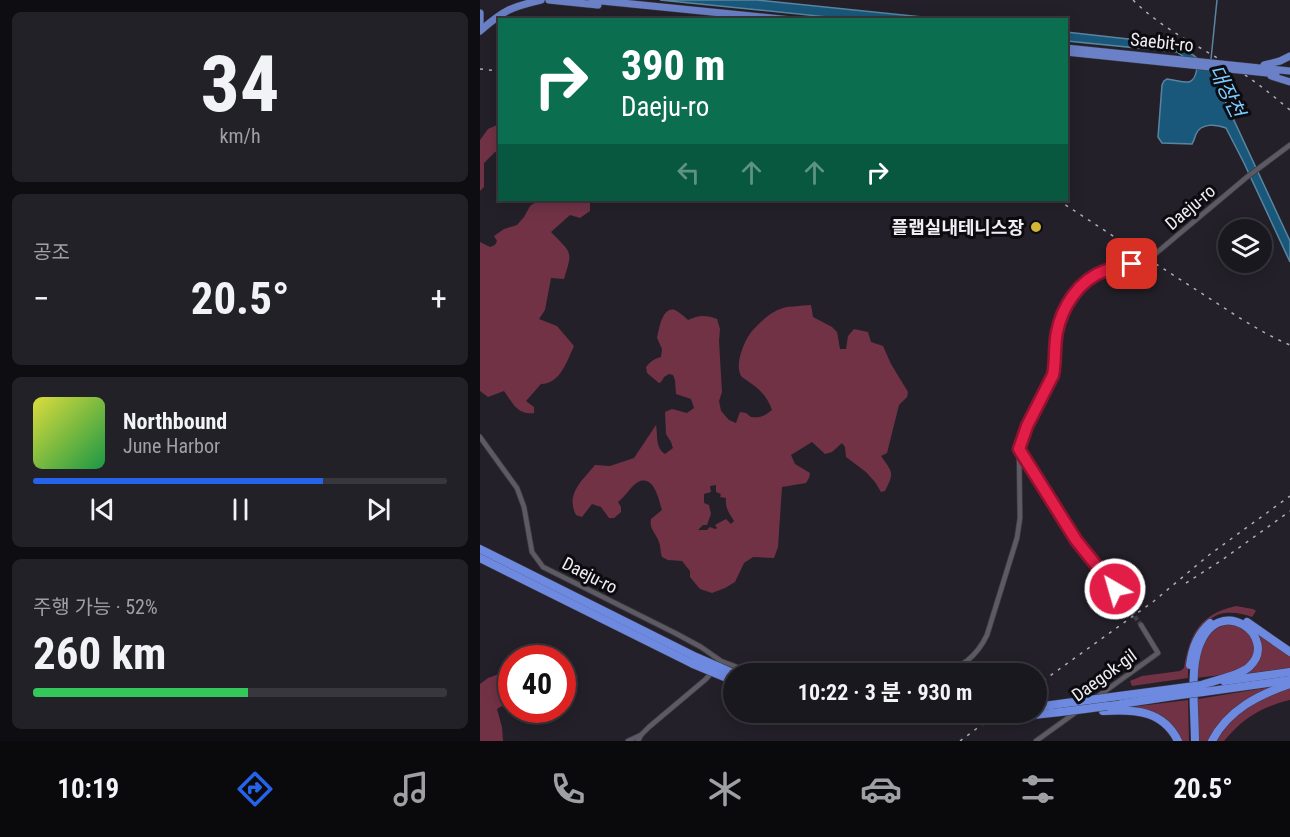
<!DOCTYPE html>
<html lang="ko">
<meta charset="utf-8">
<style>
body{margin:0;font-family:"Roboto Condensed","Noto Sans KR",sans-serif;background:#232128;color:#f1f3f6;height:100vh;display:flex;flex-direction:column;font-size:22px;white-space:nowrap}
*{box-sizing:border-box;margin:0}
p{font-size:20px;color:#9fa0a4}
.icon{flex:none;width:33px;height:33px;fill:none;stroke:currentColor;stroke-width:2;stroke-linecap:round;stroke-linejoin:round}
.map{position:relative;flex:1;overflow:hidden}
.panel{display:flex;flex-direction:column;gap:12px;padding:12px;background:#0e0d11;width:480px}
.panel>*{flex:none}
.banner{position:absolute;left:18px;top:18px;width:570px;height:183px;border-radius:0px;box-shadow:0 3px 15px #0003,0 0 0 2px #38373d;background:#0b6e4f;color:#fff;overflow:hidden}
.tools{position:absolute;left:738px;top:219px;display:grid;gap:12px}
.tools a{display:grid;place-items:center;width:54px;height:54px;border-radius:50%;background:#1a181f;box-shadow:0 3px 15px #0003,0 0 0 2px #38373d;font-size:30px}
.speed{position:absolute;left:18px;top:645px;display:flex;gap:12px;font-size:30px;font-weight:700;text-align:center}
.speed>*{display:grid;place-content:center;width:78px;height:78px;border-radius:50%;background:#1a181f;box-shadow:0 3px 15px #0003,0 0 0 2px #38373d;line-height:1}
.speed .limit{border:9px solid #d22;background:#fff;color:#111}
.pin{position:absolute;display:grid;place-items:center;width:51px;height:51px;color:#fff;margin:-26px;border-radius:12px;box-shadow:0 3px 9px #0006}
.me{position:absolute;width:66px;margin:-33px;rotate:322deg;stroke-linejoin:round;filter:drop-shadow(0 0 4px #0008)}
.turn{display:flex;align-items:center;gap:21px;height:126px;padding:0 24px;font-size:27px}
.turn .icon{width:78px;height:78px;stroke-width:2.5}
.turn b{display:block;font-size:42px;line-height:51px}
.lanes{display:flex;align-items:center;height:57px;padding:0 24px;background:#0003;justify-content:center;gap:30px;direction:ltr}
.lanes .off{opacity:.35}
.big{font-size:45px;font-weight:700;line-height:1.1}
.panel .widget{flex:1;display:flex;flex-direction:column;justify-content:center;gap:9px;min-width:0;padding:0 21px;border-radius:9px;background:#232128}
.panel .dial{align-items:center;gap:0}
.dial b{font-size:78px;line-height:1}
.song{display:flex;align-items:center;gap:18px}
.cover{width:72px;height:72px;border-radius:9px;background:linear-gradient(135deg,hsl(60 70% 55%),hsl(140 70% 35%))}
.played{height:6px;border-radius:3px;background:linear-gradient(90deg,#2563eb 70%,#38373d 70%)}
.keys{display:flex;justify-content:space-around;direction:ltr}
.heat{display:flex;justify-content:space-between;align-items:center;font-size:33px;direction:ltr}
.charge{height:9px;border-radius:4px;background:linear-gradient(90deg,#34c759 52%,#38373d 0)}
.trip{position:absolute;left:243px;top:663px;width:324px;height:60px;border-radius:30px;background:#1a181f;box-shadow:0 3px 15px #0003,0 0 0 2px #38373d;font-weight:700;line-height:60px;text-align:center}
.dock{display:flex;height:96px;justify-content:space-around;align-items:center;background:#0a0a0c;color:#9fa0a4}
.dock .icon{width:42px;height:42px}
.dock .selected{color:#2563eb}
.dock b{font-size:27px;color:#f1f3f6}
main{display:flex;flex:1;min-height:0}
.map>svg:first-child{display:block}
</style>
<main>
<section class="panel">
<div class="widget dial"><b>34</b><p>km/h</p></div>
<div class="widget"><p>공조</p>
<div class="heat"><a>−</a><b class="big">20.5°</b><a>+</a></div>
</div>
<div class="widget">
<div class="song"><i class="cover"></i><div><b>Northbound</b><p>June Harbor</p></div></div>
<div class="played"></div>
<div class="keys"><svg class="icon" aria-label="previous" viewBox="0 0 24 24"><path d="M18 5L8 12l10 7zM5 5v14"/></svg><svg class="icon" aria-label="pause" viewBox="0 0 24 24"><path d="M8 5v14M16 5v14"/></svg><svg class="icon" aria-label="next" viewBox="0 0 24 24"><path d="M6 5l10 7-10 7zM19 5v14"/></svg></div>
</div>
<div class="widget"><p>주행 가능 · 52%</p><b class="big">260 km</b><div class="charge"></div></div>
</section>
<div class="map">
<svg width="810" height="741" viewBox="0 0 810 741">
<rect width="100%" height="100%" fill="#232029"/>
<g fill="#723246" fill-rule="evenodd">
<path d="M19,124V152H15L4,163V187L0,191V140L8,129Z"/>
<path d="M59,200H110V211L100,218L90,215L71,232C92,254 93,250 84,279L71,278L65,310L59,319L77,326L94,346C87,361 80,384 61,384L46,401L54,407V413C37,415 33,403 24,391L8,397L0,391V242L10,247L15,245L17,241L14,236L24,229L37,225L44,217L50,206Z"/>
<path d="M331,305L333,317L352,327L357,332L360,349H366L368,336L374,329L388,332L391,342L403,346L411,364L428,392L427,397L419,405L407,453L401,456C412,472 415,472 405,491L401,492L395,482L386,472L366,457L365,447L362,443L352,452L345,454L332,442L311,455L315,464L330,473L329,478L326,483L302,487L298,547L294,558L273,557L264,563L255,582L245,588L232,593L220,589L210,577V571L202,561L188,560L182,557C180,552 181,547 179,542C176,533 169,529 171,519L182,510C179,500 174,474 158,482C152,485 144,498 138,502L141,507V512L134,518H129L121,507L112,504L102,517L96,515C85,494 103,480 115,465L130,466L154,458L176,425C178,436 175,447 185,454L193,448L191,442L186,434L185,412L192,409L207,413L214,408L211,399L196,394L195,380L193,375L189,374L184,377L181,382L179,383L167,373L166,367C171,361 174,359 181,357L182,349L177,338C179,330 182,306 195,310C199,312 205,317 208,320C219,315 226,315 237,319L240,329L239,341L242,392L239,401L241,411L249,420L256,423L260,412L266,413L271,417C280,418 285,416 292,410C288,398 280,389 269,382C267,380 264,379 262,377C253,367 265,338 273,330C280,322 292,311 303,308C311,306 322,306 331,305ZM236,485V492L241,494L240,497L246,498C245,508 249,513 254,521L251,524L246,519L235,525L237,528L235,529L230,527L227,530H218L223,525H227L231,514L229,505L224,503V494L231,492L230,486Z"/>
<path d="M756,606L773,609L776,611L772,617C760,613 741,609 730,620C726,624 723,632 720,637C711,653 708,659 708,678L652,686L650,681L662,676L700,671L704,668C710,633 720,614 756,606Z"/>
<path d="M752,623C757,625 765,628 769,632C779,643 775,661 763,668C752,675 730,676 717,678C719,652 722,629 752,623Z"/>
<path d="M777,633C783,635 786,639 791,643C796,648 803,651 810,655V668L764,674C780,662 782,652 777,633Z"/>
<path d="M31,663L32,710H37L38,713L37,717H35L29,709L22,706L17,709L22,727L23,741H0V684L8,678L19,674Z"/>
<path d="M791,687L768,699L755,708L730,741H718V699Z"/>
<path d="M810,688V700C781,707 763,718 744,741H737C747,724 761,710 778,699C787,694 800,691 810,688Z"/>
<path d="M708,700L709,741H702C695,725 668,710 651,707Z"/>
</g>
<g fill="#19587b" stroke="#5a859f" stroke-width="1.5">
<path d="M180,0H277L462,19H367Z"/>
<path d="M586,32L693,44C709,50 721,60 732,73L810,241V262L764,163L746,128C736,124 721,123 716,134C715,137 714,141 712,144L682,143L678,137L682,85L684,81L687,79C704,81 714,89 717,68L708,60L697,52L587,41Z"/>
</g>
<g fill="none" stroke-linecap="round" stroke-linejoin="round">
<path stroke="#5a859f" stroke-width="1.5" d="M731,59L737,0"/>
<path stroke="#423f47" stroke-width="4.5" stroke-dasharray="4.5 2" stroke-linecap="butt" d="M647,606L661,625"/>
<g stroke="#3f3c44" stroke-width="6">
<g id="tertiary">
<path d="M0,437L37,488L44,507L52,552L63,567L195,633L221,647L241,661L276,674"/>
<path d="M539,449L596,540L647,606"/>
<path d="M388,674L404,671L432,674"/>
<path d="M458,674C482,669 497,656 507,635L537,538L540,518L539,449L542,437L548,424L573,375L575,366L577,333L581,318L585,309L593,295L601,286L622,272L668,260L767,177L810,145"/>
<path d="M148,741L161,735"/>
<path d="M158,741L161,735L169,727L226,679L232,672"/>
<path d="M556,741L678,653L661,625"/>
</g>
</g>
<g stroke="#3f3c44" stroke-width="8">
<g id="trunk">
<path d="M69,0L118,5"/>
<path d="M112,0L311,20"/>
<path d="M0,13V23"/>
<path d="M0,31C24,10 31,7 61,0"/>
</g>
</g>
<g stroke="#3f3c44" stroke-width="9">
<g id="motorway">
<path d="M0,549L216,657"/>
<path d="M0,558L213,664"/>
<path d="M767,622L810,652"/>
<path d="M710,665C712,648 717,634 730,623"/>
<path d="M744,681L810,672"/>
<path d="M723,692L810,680"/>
<path d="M639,696L700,688"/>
<path d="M627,706L700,695"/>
<path d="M623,711C654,709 683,710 698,741"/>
<path d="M380,712L415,717"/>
<path d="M471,712H486"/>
<path d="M715,741C715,715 710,673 718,649C738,589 801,638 769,667C759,676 735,680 722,685"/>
<path d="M732,741C748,710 778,695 810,684"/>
</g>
</g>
<use href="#tertiary" stroke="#5d5a64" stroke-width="4.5"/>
<use href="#trunk" stroke="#6a80c7" stroke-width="7"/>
<use href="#motorway" stroke="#6d89e0" stroke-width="8"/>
<g stroke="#b0aeb5" stroke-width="1.5" stroke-dasharray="3 6" stroke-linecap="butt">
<path d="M653,0C682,29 719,46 754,68C774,80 792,95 810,110"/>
<path d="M0,69L20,71"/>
<path d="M578,200C624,230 671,261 718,291C748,310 777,331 810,345"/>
<path d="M706,583L742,560L810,511"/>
<path d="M556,686L674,601L729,555L810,496"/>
<path d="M480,741L519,712"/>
</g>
<g stroke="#3f3c44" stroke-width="8" stroke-linecap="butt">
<g id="trunk-bridge">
<path d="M586,48L810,71"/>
<path d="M586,52L796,74"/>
<path d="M784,65L800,61L810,56"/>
<path d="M791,76L810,82"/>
</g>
</g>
<g stroke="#3f3c44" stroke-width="9" stroke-linecap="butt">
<g id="motorway-bridge">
<path d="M216,657L255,674"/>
<path d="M213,664L254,681"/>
<path d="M700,688L722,685"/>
<path d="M700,695L723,692"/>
<path d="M556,707L639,696"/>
<path d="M415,717C488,723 556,716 627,706"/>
</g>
</g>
<use href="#trunk-bridge" stroke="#6a80c7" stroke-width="7"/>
<use href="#motorway-bridge" stroke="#6d89e0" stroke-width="8"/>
</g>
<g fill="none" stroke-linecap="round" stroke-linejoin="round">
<g stroke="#92132f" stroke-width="15">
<path id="route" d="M635,589L596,540L539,449L547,426L573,375C576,361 574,346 577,332C582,307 599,280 624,271C633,268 643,266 652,264"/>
</g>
<use href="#route" stroke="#e11d48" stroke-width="10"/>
</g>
<circle fill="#d4b635" stroke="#0c0b0f" stroke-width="2" cx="556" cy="227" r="6"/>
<g text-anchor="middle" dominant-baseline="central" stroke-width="6" stroke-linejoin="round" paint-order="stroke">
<g font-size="18" fill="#f0eef4" stroke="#0c0b0f">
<text transform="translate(682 42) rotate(6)">Saebit-ro</text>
<text transform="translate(710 207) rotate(-40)">Daeju-ro</text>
<text transform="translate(110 575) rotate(27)">Daeju-ro</text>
<text transform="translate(624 675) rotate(-36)">Daegok-gil</text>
</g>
<g font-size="18" font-weight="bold" fill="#f0eef4" stroke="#0c0b0f" text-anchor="end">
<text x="544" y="227">플랩실내테니스장</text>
</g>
<g font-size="20" font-style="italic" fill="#7acbff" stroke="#0c0b0f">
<text transform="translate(747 91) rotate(64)">대장천</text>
</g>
</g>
</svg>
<div class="tools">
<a><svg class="icon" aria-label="layers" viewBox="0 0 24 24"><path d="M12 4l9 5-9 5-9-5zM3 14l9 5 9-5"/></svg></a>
</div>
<div class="speed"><div class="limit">40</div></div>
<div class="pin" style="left:652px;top:264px;background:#d93025"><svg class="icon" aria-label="arrive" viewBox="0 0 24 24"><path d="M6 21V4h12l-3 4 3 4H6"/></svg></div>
<svg class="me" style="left:635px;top:589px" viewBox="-20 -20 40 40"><circle r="17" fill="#e11d48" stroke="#fff" stroke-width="3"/><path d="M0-11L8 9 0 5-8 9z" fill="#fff"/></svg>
<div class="trip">10:22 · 3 분 · 930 m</div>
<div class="banner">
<div class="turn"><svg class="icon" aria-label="right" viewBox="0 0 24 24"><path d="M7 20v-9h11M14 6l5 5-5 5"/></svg><div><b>390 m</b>Daeju-ro</div></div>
<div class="lanes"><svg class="icon off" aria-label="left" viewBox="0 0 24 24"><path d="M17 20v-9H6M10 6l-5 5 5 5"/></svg><svg class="icon off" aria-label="ahead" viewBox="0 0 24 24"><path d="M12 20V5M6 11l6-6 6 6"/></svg><svg class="icon off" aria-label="ahead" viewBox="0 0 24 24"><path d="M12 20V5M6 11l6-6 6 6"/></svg><svg class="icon" aria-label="right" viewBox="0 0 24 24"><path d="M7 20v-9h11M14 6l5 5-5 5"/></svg></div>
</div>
</div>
</main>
<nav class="dock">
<b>10:19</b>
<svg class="icon selected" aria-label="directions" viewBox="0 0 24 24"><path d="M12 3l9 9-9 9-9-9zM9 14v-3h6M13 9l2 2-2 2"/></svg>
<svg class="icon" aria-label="music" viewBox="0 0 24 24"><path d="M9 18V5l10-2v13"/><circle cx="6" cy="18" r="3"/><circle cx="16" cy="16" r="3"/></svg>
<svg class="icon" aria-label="phone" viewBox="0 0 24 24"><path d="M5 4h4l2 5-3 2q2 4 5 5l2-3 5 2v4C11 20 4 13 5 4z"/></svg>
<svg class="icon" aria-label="climate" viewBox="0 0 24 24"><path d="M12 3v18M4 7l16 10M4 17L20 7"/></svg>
<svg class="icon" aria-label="car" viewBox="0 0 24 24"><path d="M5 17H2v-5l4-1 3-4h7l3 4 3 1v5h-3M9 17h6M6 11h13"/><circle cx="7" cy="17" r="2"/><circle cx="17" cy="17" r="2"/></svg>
<svg class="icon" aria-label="filters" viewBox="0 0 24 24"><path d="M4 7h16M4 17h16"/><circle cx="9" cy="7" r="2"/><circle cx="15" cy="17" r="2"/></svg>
<b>20.5°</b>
</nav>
